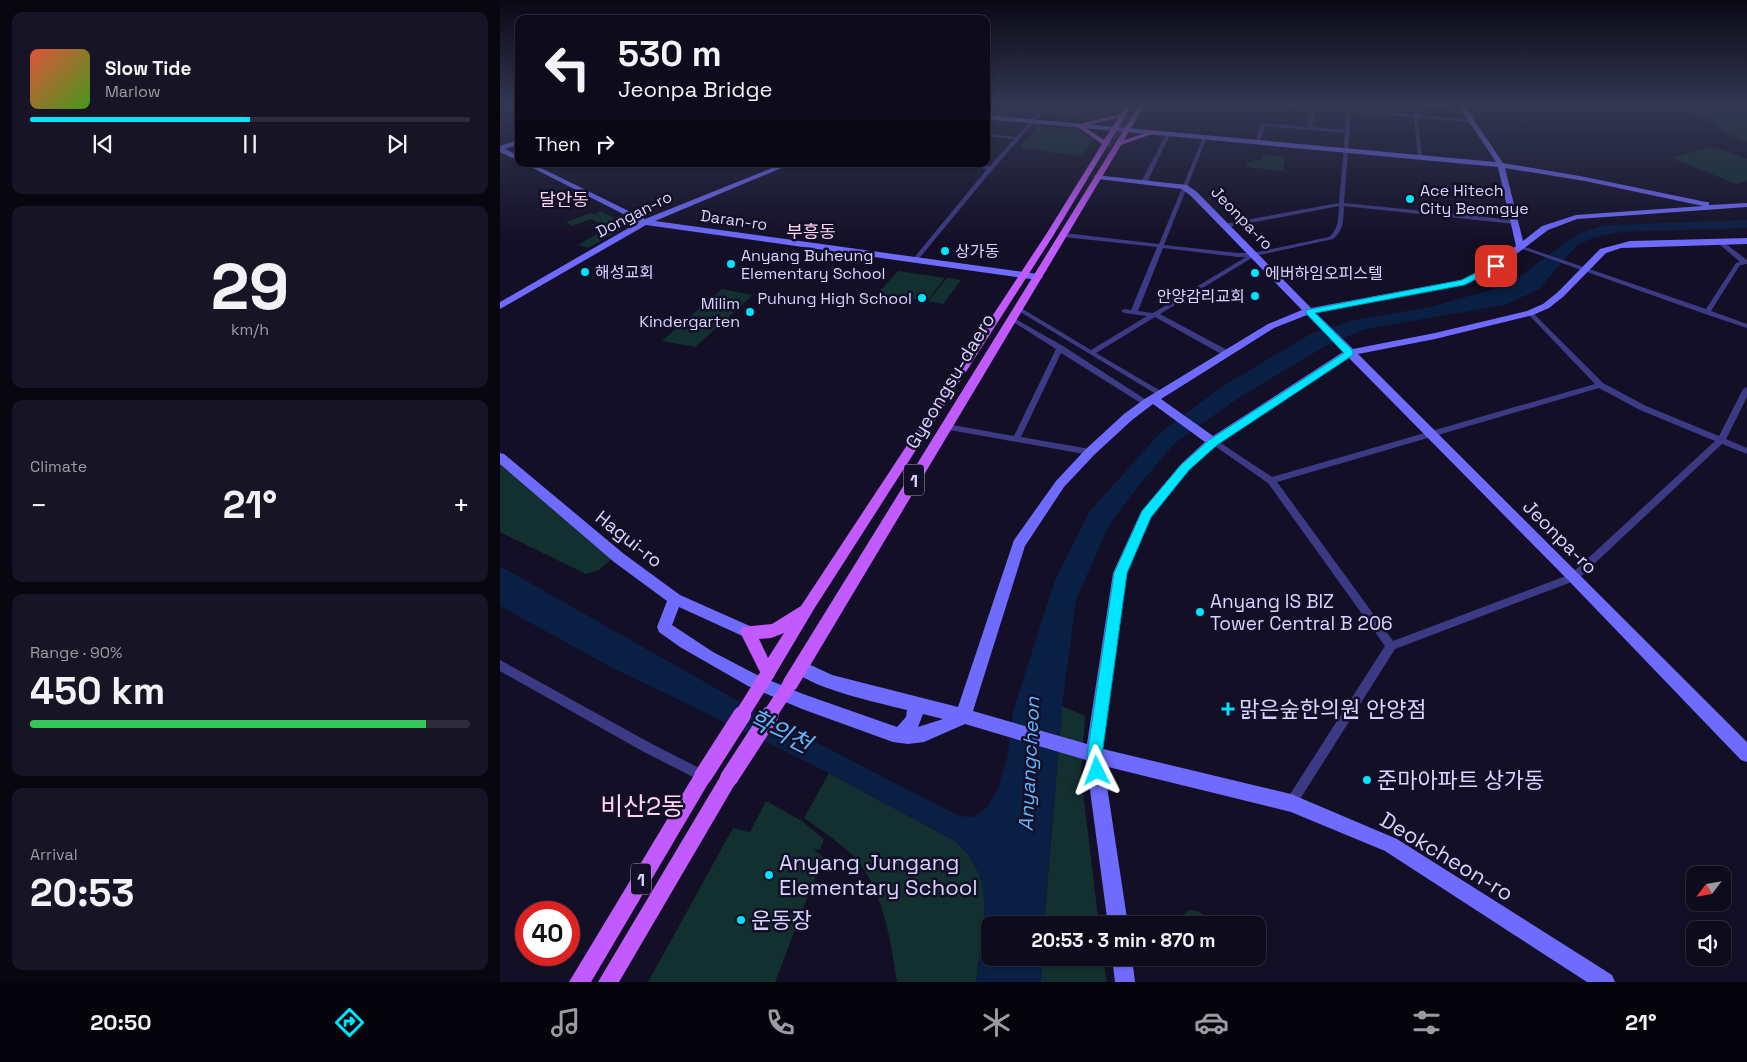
<!DOCTYPE html>
<meta charset="utf-8">
<style>
body{margin:0;font-family:"Space Grotesk","Noto Sans KR",sans-serif;background:#171425;color:#f1f3f6;height:100vh;display:flex;flex-direction:column;font-size:19px;white-space:nowrap}
*{box-sizing:border-box;margin:0}
p{font-size:16px;color:#9b9ba3}
.icon{flex:none;width:28px;height:28px;fill:none;stroke:currentColor;stroke-width:2;stroke-linecap:round;stroke-linejoin:round}
.map{position:relative;flex:1;overflow:hidden}
.side{display:flex;flex-direction:column;gap:12px;padding:12px;background:#08060f;width:500px}
.side>*{flex:none}
.guide{position:absolute;left:15px;top:15px;width:475px;height:152px;border-radius:10px;box-shadow:0 1px 4px #0004,0 0 0 1px #2e2b3b;background:#0e0b1c;color:#f1f3f6;overflow:hidden}
.needle{width:32px;rotate:239deg}
.tools{position:absolute;left:1186px;top:866px;display:grid;gap:10px}
.tools a{display:grid;place-items:center;width:45px;height:45px;border-radius:10px;background:#0e0b1c;box-shadow:0 1px 4px #0004,0 0 0 1px #2e2b3b;font-size:25px}
.speed{position:absolute;left:15px;top:901px;display:flex;gap:10px;font-size:25px;font-weight:700;text-align:center}
.speed>*{display:grid;place-content:center;width:65px;height:65px;border-radius:50%;background:#0e0b1c;box-shadow:0 1px 4px #0004,0 0 0 1px #2e2b3b;line-height:1}
.speed .limit{border:8px solid #d22;background:#fff;color:#111}
.pin{position:absolute;display:grid;place-items:center;width:42px;height:42px;color:#fff;margin:-21px;border-radius:10px;box-shadow:0 2px 8px #0006}
.me{position:absolute;width:55px;margin:-28px;rotate:357deg;stroke-linejoin:round;filter:drop-shadow(0 0 4px #0008)}
.turn{display:flex;align-items:center;gap:18px;height:105px;padding:0 20px;font-size:22px}
.turn .icon{width:65px;height:65px;stroke-width:2.5}
.turn b{display:block;font-size:35px;line-height:42px}
.then{display:flex;align-items:center;height:48px;padding:0 20px;background:#0003;gap:10px;font-size:19px}
.big{font-size:38px;font-weight:800;line-height:1.1}
.side .widget{flex:1;display:flex;flex-direction:column;justify-content:center;gap:8px;min-width:0;padding:0 18px;border-radius:10px;background:#171425}
.side .dial{align-items:center;gap:0}
.dial b{font-size:65px;line-height:1}
.song{display:flex;align-items:center;gap:15px}
.cover{width:60px;height:60px;border-radius:8px;background:linear-gradient(135deg,hsl(10 70% 55%),hsl(100 70% 35%))}
.played{height:5px;border-radius:2px;background:linear-gradient(90deg,#00e5ff 50%,#2e2b3b 50%)}
.keys{display:flex;justify-content:space-around;direction:ltr}
.heat{display:flex;justify-content:space-between;align-items:center;font-size:28px;direction:ltr}
.charge{height:8px;border-radius:4px;background:linear-gradient(90deg,#34c759 90%,#2e2b3b 0)}
.trip{position:absolute;left:481px;top:916px;width:285px;height:50px;border-radius:10px;background:#0e0b1c;box-shadow:0 1px 4px #0004,0 0 0 1px #2e2b3b;font-weight:800;line-height:50px;text-align:center}
.dock{display:flex;height:80px;justify-content:space-around;align-items:center;background:#06040b;color:#9b9ba3}
.dock .icon{width:35px;height:35px}
.dock .selected{color:#00e5ff}
.dock b{font-size:22px;color:#f1f3f6}
main{display:flex;flex:1;min-height:0}
.map>svg:first-child{display:block}
</style>
<main>
<section class="side">
<div class="widget">
<div class="song"><i class="cover"></i><div><b>Slow Tide</b><p>Marlow</p></div></div>
<div class="played"></div>
<div class="keys"><svg class="icon" aria-label="previous" viewBox="0 0 24 24"><path d="M18 5L8 12l10 7zM5 5v14"/></svg><svg class="icon" aria-label="pause" viewBox="0 0 24 24"><path d="M8 5v14M16 5v14"/></svg><svg class="icon" aria-label="next" viewBox="0 0 24 24"><path d="M6 5l10 7-10 7zM19 5v14"/></svg></div>
</div>
<div class="widget dial"><b>29</b><p>km/h</p></div>
<div class="widget"><p>Climate</p>
<div class="heat"><a>−</a><b class="big">21°</b><a>+</a></div>
</div>
<div class="widget"><p>Range · 90%</p><b class="big">450 km</b><div class="charge"></div></div>
<div class="widget"><p>Arrival</p><b class="big">20:53</b></div>
</section>
<div class="map">
<svg width="1247" height="982" viewBox="0 0 1247 982">
<rect width="100%" height="100%" fill="#130f26"/>
<g fill="#12302f">
<path d="M560,105H616L610,114L587,120L551,115Z"/>
<path d="M1166,105H1247V142L1222,131L1207,117Z"/>
<path d="M538,126L579,130L593,140L582,156L520,148Z"/>
<path d="M1211,146L1247,159V181L1236,184L1172,158Z"/>
<path d="M764,154L785,157L783,171L746,167L748,162L762,159Z"/>
<path d="M101,211L123,223L124,225L119,227V229H122L88,248L78,245L107,228L91,219L72,226L66,222L91,213L95,214Z"/>
<path d="M398,271L445,278L427,301L378,293Z"/>
<path d="M447,278L461,280L443,304L428,301Z"/>
<path d="M222,289L253,295L195,347L162,341Z"/>
<path d="M0,461L113,558L99,570L86,574L0,532Z"/>
<path d="M562,706L585,716L581,775L599,925H544Z"/>
<path d="M329,773L455,841C500,879 482,931 476,982H397C391,942 383,890 356,859C344,845 319,829 304,818Z"/>
<path d="M266,801L302,821L324,839L320,850L313,849L323,857L275,982H148L233,828L250,832Z"/>
<path d="M689,910C700,910 706,915 709,925H680L684,914Z"/>
<path d="M542,958H603L607,982H541Z"/>
</g>
<path fill="#0a1f44" d="M1247,220V228L1118,232L1093,238L1077,245L1039,289L1005,305L865,329L827,345L740,397L675,443L638,486L608,527L576,600L562,706L544,925H490V958H542L541,982H476C482,931 500,879 455,841L323,770L111,667L0,606V566L261,714L459,816L474,817L487,807L498,788L507,758L513,711L555,580L590,511L661,432L723,386L812,333L855,320L930,307L1008,285L1066,242L1082,232L1106,225Z"/>
<g fill="none" stroke-linecap="round" stroke-linejoin="round">
<path stroke="#312d47" stroke-width="7" stroke-dasharray="7 4" stroke-linecap="butt" d="M607,147L631,110"/>
<g fill="#3d3a85" fill-rule="evenodd">
<path d="M545,105H549L493,169L417,261H413V259L487,169L449,166L447,164L490,166L514,139L486,136V134L516,137Z"/>
<path d="M767,105L810,107L811,105H815L847,109V105H851V109L914,115L913,105H934L965,108L963,110L917,106L918,115L970,120L972,121L970,122L918,118L922,157L920,158L918,157L914,117L851,112L844,203L1014,220L1017,222L1014,224L844,206C843,220 845,229 833,239L755,256L660,314L729,351V355H723L655,317L596,353L664,393L665,395L661,397L517,310V308H521L591,350L647,316L624,313L621,311L624,309L631,310L657,247L564,237L561,235L564,233L659,244L703,137L705,136L707,137L664,245L738,253H753L829,237C839,229 838,218 839,206L724,228L721,226L724,224L839,203L845,133L765,126L759,142L755,143L761,123L807,127L810,110ZM815,108L846,111L845,130L812,127ZM663,248L738,257H746L653,313L638,311Z"/>
<path d="M667,132L671,133L647,182L642,183L641,182Z"/>
<path d="M1218,241H1222L1247,260V264L1240,265L1211,311L1247,324V328L1205,314L1017,247L1022,246L1206,309L1236,263L1240,262L1218,243Z"/>
<path d="M1030,311L1032,312L1103,383L1146,406L1219,436L1243,389L1247,387V397L1226,439L1247,448V454L1222,444L1077,580L895,649L795,807L791,809L787,807L785,803L787,799L885,646L768,483L709,442L713,439L716,440L772,477L1095,384L1028,314L1027,313ZM1099,388L1140,410L1215,441L1071,574L893,641L777,482Z"/>
<path d="M512,317L563,346L651,403L647,406L644,405L561,353L521,437L590,449L593,450L594,452L593,454L590,455L444,429L443,427L447,424L514,436L556,349L510,320L509,319Z"/>
<path d="M0,660L152,744L207,772L209,776L207,780L203,782L199,780L144,752L0,671Z"/>
</g>
<g fill="#6f6bff" fill-rule="evenodd">
<path d="M958,105H964L1003,163L1085,177L1206,202H1209V205L1247,203V207L1077,219L1048,230L998,268L967,284L816,313L853,349L935,333L1027,311L1043,304L1058,292L1100,249L1130,241L1247,238V244L1121,248L1106,253L1064,296L1049,308L1033,315L935,339L858,354L1247,742V762L1241,760L1069,581L849,358L717,445L689,470L651,518L627,573L603,749L791,794L897,839L1112,975L1115,982H1087L885,851L791,812L604,766L628,925H608L586,760L465,724L424,742L408,744L393,742L302,709L248,686L180,647L159,632L157,627L167,601L114,562L0,464V453L4,454L124,554L180,595L252,627L254,632L252,637L247,638L179,607L172,625L213,652L259,676L303,694L397,727L406,717L407,710C384,704 302,687 292,667L295,662L300,660L332,675L458,707L514,540L556,481L586,449L624,414L643,400L768,324L802,310L691,196L682,189L598,179L594,177L595,175L687,185L697,192L811,308L961,280L992,264L1016,246L998,167L486,119V115L996,162ZM1005,168L1085,181L1203,206L1076,215L1042,226L1023,241ZM807,315L843,352L713,436L661,399L774,328ZM653,404L705,442L681,464L641,512L613,573L587,744L473,711L525,546L564,487L594,455L632,420ZM423,714L443,719L418,727Z"/>
<path d="M19,140V144L5,149L19,156V161L0,152V146Z"/>
<path d="M25,164H33L145,219L282,164H291L155,221L538,274L543,277L538,280L146,225L0,309V302L139,222Z"/>
<path d="M612,958H632L635,982H615Z"/>
</g>
<g fill="#c25bff" fill-rule="evenodd">
<path d="M626,105H632L553,236L314,609L273,678L268,680L263,678L240,632L242,627L272,624L301,606L545,236L602,144L575,125L621,114ZM618,118L604,140L583,126ZM284,633L268,658L259,639L271,638Z"/>
<path d="M639,105H645L624,140L655,130L658,132L621,145L296,689L290,691L284,689L282,684L284,679Z"/>
<path d="M203,767L209,770L212,776L209,782L91,982H69L197,770Z"/>
<path d="M229,769L235,772L238,778L235,784L119,982H98L223,772Z"/>
</g>
<g stroke="#c25bff" stroke-width="14">
<path d="M241,716L268,673"/>
<path d="M269,716L290,684"/>
</g>
<g stroke="#c25bff" stroke-width="18">
<path d="M203,776L242,715"/>
<path d="M229,778L270,715"/>
</g>
</g>
<linearGradient id="sky" x2="0" y2="1"><stop stop-color="#0a0815"/><stop offset="0.43" stop-color="#333752"/><stop offset="1" stop-color="#333752" stop-opacity="0"/></linearGradient>
<rect width="1247" height="243" fill="url(#sky)"/>
<path fill="#00e5ff" stroke="#0095a6" d="M996,263L1000,266L998,268L964,285L815,313L853,351V355L717,445L689,470L651,517L627,573L602,755L605,771L602,777L597,779L591,777L587,755L614,573L642,511L681,465L709,440L844,353L806,313V310L962,280Z"/>
<g fill="#00e5ff" stroke="#130f26" stroke-width="2">
<circle cx="910" cy="199" r="5"/>
<circle cx="445" cy="251" r="5"/>
<circle cx="231" cy="264" r="5"/>
<circle cx="85" cy="272" r="5"/>
<circle cx="755" cy="273" r="5"/>
<circle cx="755" cy="296" r="5"/>
<circle cx="422" cy="298" r="5"/>
<circle cx="250" cy="312" r="5"/>
<circle cx="700" cy="612" r="5"/>
<path d="M725.5 701.5h5v5h5v5h-5v5h-5v-5h-5v-5h5z"/>
<circle cx="867" cy="780" r="5"/>
<circle cx="269" cy="875" r="5"/>
<circle cx="241" cy="920" r="5"/>
</g>
<g text-anchor="middle" dominant-baseline="central" stroke-width="5" stroke-linejoin="round" paint-order="stroke">
<g font-size="16" fill="#d9d4ff" stroke="#130f26" text-anchor="start">
<text x="920" y="190">Ace Hitech<tspan x="920" dy="18">City Beomgye</tspan></text>
<text x="455" y="251">상가동</text>
<text x="241" y="255">Anyang Buheung<tspan x="241" dy="18">Elementary School</tspan></text>
<text x="95" y="272">해성교회</text>
<text x="765" y="273">에버하임오피스텔</text>
<text x="745" y="296" text-anchor="end">안양감리교회</text>
<text x="412" y="298" text-anchor="end">Puhung High School</text>
<text x="240" y="303" text-anchor="end">Milim<tspan x="240" dy="18">Kindergarten</tspan></text>
</g>
<g font-size="16" fill="#d9d4ff" stroke="#130f26">
<text transform="translate(134 214) rotate(-27)">Dongan-ro</text>
<text transform="translate(742 218) rotate(46)">Jeonpa-ro</text>
<text transform="translate(234 220) rotate(8)">Daran-ro</text>
</g>
<g font-size="18" fill="#ffd6f0" stroke="#130f26">
<text x="64" y="199">달안동</text>
<text x="311" y="231">부흥동</text>
</g>
<g fill="#130f26" stroke="#9e99be" stroke-width="1">
<rect x="404" y="464.5" width="20" height="31" rx="4"/>
<rect x="131" y="863.5" width="20" height="31" rx="4"/>
</g>
<g font-size="18" font-weight="bold" fill="#d9d4ff">
<text x="414" y="480">1</text>
<text x="141" y="879">1</text>
</g>
<g font-size="19" fill="#d9d4ff" stroke="#130f26">
<text transform="translate(450 381) rotate(-59)">Gyeongsu-daero</text>
<text transform="translate(1060 537) rotate(45)">Jeonpa-ro</text>
<text transform="translate(129 539) rotate(38)">Hagui-ro</text>
</g>
<g font-size="19" fill="#d9d4ff" stroke="#130f26" text-anchor="start">
<text x="710" y="601">Anyang IS BIZ<tspan x="710" dy="22">Tower Central B 206</tspan></text>
</g>
<g font-size="20" font-style="italic" fill="#62b6ff" stroke="#130f26">
<text transform="translate(529 764) rotate(-87)">Anyangcheon</text>
</g>
<g font-size="22" fill="#d9d4ff" stroke="#130f26" text-anchor="start">
<text x="739" y="709">맑은숲한의원 안양점</text>
<text x="877" y="780">준마아파트 상가동</text>
<text x="279" y="862">Anyang Jungang<tspan x="279" dy="25">Elementary School</tspan></text>
<text x="251" y="920">운동장</text>
</g>
<g font-size="22" fill="#d9d4ff" stroke="#130f26">
<text transform="translate(947 856) rotate(31)">Deokcheon-ro</text>
</g>
<g font-size="24" font-style="italic" fill="#62b6ff" stroke="#130f26">
<text transform="translate(280 731) rotate(27)">학의천</text>
</g>
<g font-size="25" fill="#ffd6f0" stroke="#130f26">
<text x="142" y="806">비산2동</text>
</g>
</g>
</svg>
<div class="tools">
<a><svg class="needle" viewBox="-14 -14 28 28"><path d="M0-13l5 13h-10z" fill="#e53935"/><path d="M0 13l5-13h-10z" fill="#9b9ba3"/></svg></a>
<a><svg class="icon" aria-label="sound" viewBox="0 0 24 24"><path d="M4 9h4l5-4v14l-5-4H4zM17 9q2 3 0 6"/></svg></a>
</div>
<div class="speed"><div class="limit">40</div></div>
<div class="pin" style="left:996px;top:266px;background:#d93025"><svg class="icon" aria-label="arrive" viewBox="0 0 24 24"><path d="M6 21V4h12l-3 4 3 4H6"/></svg></div>
<svg class="me" style="left:597px;top:771px" viewBox="-20 -20 40 40"><path d="M0-17L14 15 0 8-14 15z" fill="#00e5ff" stroke="#fff" stroke-width="4"/></svg>
<div class="trip">20:53 · 3 min · 870 m</div>
<div class="guide">
<div class="turn"><svg class="icon" aria-label="left" viewBox="0 0 24 24"><path d="M17 20v-9H6M10 6l-5 5 5 5"/></svg><div><b>530 m</b>Jeonpa Bridge</div></div>
<div class="then">Then<svg class="icon" aria-label="right" viewBox="0 0 24 24"><path d="M7 20v-9h11M14 6l5 5-5 5"/></svg></div>
</div>
</div>
</main>
<nav class="dock">
<b>20:50</b>
<svg class="icon selected" aria-label="directions" viewBox="0 0 24 24"><path d="M12 3l9 9-9 9-9-9zM9 14v-3h6M13 9l2 2-2 2"/></svg>
<svg class="icon" aria-label="music" viewBox="0 0 24 24"><path d="M9 18V5l10-2v13"/><circle cx="6" cy="18" r="3"/><circle cx="16" cy="16" r="3"/></svg>
<svg class="icon" aria-label="phone" viewBox="0 0 24 24"><path d="M5 4h4l2 5-3 2q2 4 5 5l2-3 5 2v4C11 20 4 13 5 4z"/></svg>
<svg class="icon" aria-label="climate" viewBox="0 0 24 24"><path d="M12 3v18M4 7l16 10M4 17L20 7"/></svg>
<svg class="icon" aria-label="car" viewBox="0 0 24 24"><path d="M5 17H2v-5l4-1 3-4h7l3 4 3 1v5h-3M9 17h6M6 11h13"/><circle cx="7" cy="17" r="2"/><circle cx="17" cy="17" r="2"/></svg>
<svg class="icon" aria-label="filters" viewBox="0 0 24 24"><path d="M4 7h16M4 17h16"/><circle cx="9" cy="7" r="2"/><circle cx="15" cy="17" r="2"/></svg>
<b>21°</b>
</nav>
